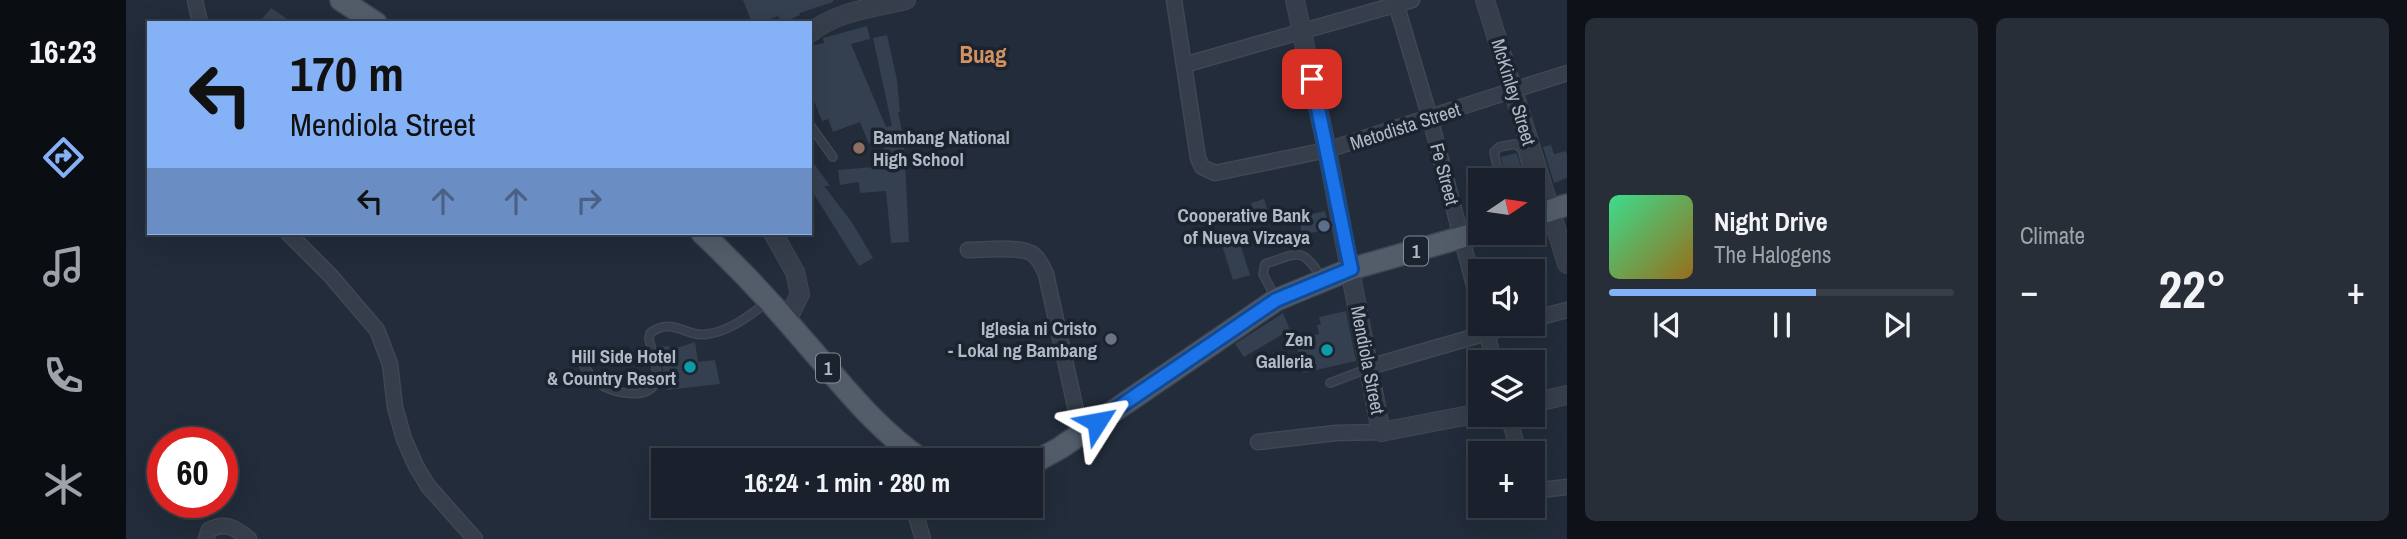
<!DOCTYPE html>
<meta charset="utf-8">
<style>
body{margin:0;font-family:"Archivo Narrow",sans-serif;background:#272e38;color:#f1f3f6;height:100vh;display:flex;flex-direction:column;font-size:26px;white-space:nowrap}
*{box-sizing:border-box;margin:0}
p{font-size:23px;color:#9fa3a9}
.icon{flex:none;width:38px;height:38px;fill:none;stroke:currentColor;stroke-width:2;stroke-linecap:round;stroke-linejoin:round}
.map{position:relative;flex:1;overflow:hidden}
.details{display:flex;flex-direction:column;gap:18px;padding:18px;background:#0e1218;width:840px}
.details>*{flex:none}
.top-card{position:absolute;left:21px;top:21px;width:665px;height:214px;border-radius:0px;box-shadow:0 7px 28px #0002,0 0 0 2px #383e48;background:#85b1f6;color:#111;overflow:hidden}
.needle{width:46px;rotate:77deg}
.controls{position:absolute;left:1342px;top:168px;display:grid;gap:14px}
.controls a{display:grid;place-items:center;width:77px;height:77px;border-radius:0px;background:#1a212c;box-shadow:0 7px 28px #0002,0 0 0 2px #383e48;font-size:35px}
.speed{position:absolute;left:21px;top:427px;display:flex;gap:14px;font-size:35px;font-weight:700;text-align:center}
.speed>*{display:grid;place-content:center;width:91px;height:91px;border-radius:50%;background:#1a212c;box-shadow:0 7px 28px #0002,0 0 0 2px #383e48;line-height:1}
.speed .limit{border:10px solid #d22;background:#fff;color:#111}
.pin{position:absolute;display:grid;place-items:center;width:60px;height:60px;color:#fff;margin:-30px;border-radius:14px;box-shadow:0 4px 10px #0006}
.me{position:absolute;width:77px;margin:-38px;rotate:56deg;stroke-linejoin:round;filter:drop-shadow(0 0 5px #0008)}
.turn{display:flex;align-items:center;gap:24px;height:147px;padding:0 28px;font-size:32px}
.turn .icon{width:91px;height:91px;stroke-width:2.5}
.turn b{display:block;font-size:49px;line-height:60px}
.lanes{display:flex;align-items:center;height:66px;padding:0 28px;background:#0003;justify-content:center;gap:35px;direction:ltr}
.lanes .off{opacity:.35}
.big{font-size:52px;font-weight:700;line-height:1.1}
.details .tile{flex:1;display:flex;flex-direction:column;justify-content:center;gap:10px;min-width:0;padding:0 24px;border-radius:10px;background:#272e38}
.song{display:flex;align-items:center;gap:21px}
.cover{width:84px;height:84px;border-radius:10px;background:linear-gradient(135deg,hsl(150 70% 55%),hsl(40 70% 35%))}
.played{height:7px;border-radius:4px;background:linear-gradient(90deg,#85b1f6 60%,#383e48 60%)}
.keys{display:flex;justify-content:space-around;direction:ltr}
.heat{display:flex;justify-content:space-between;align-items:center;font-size:38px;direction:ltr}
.details .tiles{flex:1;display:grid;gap:18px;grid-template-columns:repeat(2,1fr)}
.trip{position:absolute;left:525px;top:448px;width:392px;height:70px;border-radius:0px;background:#1a212c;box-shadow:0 7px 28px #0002,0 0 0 2px #383e48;font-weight:700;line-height:70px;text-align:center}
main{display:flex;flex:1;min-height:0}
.tab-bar{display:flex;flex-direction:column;width:126px;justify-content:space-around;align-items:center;background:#0a0d12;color:#9fa3a9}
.tab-bar .icon{width:49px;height:49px}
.tab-bar .on{color:#85b1f6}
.tab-bar b{font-size:32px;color:#f1f3f6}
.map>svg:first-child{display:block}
</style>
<main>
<nav class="tab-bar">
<b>16:23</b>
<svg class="icon on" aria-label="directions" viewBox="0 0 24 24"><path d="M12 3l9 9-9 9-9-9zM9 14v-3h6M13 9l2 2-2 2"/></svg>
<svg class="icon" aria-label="music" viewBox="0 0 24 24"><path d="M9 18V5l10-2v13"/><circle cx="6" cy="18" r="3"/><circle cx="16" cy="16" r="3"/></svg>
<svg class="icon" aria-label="phone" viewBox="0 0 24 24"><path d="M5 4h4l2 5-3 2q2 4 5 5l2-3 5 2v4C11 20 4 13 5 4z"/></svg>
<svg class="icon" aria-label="climate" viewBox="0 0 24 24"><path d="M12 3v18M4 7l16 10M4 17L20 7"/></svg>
</nav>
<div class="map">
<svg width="1441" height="539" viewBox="0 0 1441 539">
<rect width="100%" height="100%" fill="#222c3a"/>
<path fill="#162337" d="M503,347L507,363L486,367L480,364L478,355L481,351Z"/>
<g fill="#344050">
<path d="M617,0H707V2L674,13V15L656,23L652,16L633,23H626Z"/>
<path d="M145,8L167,23H133Z"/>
<path d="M741,26L744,39L725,44L760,127L766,126L747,38L761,35L771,80L774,112H772L778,141L783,242L765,243L760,191L734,193L733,182L714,185L712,170L759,166L758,138L743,144L734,122L707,132L702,119L696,121L684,91V46L698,43L697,38Z"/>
<path d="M1425,145L1428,154L1440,151L1441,156V178L1428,183L1417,147Z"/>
<path d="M1391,153L1398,180H1380L1375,157Z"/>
<path d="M684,158L704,186H698L725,221L747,258L733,266L684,188Z"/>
<path d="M1138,199L1144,218L1130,222L1125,203Z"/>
<path d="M1199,211L1203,229L1176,235L1173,217Z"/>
<path d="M1111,234L1124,275L1107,280L1094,239Z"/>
<path d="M1220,311L1230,361L1177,373L1169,339L1193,334L1191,325L1195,324L1193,317Z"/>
<path d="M1157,313L1164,330L1118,357L1109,344Z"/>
<path d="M569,342L572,362L589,360L594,384L541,390L532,346L554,347Z"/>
</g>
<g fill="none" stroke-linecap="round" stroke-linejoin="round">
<g stroke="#3f4753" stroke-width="10">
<g id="service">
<path d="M684,125L707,157"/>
<path d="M1374,180L1368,152L1373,147L1389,144L1396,149L1404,180"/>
<path d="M1407,189L1414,213"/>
<path d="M1149,297L1137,274L1139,264C1173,253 1175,246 1196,278"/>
<path d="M458,366C463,374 469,382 477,386C490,393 521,400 529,383C534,371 526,352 523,339L524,333C548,316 559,338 582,334C604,331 623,316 640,303"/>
<path d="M1204,383L1243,368"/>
</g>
</g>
<g stroke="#3f4753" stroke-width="17">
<g id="minor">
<path d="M69,0L74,23"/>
<path d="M1048,0L1072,158L1076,167L1089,173L1201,150L1441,73"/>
<path d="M1269,0L1304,118L1354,308"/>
<path d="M1058,65L1286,0"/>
<path d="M162,233L204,275L251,330L264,364L269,407L278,439L290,466L302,486L349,539"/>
<path d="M842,250C858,250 896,245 908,255C914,260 917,268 920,274L955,433"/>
<path d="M1407,319L1441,310"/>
<path d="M1359,325L1368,362"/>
<path d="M1243,367L1392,324"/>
<path d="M1382,415L1393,453"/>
<path d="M1132,442L1210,433L1255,432"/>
<path d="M1407,491L1441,487"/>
<path d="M787,506L797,539"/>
<path d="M80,539L83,530C99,521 110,528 123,539"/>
</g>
</g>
<g stroke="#3f4753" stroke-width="20">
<g id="tertiary">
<path d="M1169,0L1201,150L1255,432L1354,413"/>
<path d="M1359,0L1441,264"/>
<path d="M684,33C711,11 747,8 780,0"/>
<path d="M647,233L669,272L674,294L661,320"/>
<path d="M1407,403L1441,395"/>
</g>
</g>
<g stroke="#3f4753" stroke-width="24">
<g id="primary">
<path d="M215,0L250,23"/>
<path d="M1407,216L1441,205"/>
<path d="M576,233C612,267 647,304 679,342C716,384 749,428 796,460"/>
<path d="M905,464L934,448L1150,300L1225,269L1354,232"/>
</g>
</g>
<use href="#service" stroke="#353e4a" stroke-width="7"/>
<use href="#minor" stroke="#353e4a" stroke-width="14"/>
<use href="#tertiary" stroke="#353e4a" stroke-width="18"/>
<use href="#primary" stroke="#535d6a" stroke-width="21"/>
</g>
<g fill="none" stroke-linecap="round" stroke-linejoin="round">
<g stroke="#114b97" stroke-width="18">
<path id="route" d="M971,422L1150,300L1225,269L1186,79"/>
</g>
<use href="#route" stroke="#1a73e8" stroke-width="12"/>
</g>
<circle fill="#8d6e63" stroke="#1b232f" stroke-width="2.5" cx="733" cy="148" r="7"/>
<circle fill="#5c6f8a" stroke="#1b232f" stroke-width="2.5" cx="1198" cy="226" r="7"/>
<circle fill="#6b7280" stroke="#1b232f" stroke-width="2.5" cx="985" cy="339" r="7"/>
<g fill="#0f9aa8" stroke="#1b232f" stroke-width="2.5">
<circle cx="1201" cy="350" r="7"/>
<circle cx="564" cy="367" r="7"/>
</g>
<g text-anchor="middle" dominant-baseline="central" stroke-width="7" stroke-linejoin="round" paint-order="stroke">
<g fill="#1b232f" stroke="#838c99" stroke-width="2">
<rect x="1278" y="236.5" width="24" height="29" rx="5"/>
<rect x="690" y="353.5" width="24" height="29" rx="5"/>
</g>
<g font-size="18" font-weight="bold" fill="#b0b9c6">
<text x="1290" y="251">1</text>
<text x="702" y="368">1</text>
</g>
<g font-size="19" fill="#b0b9c6" stroke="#1b232f">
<text transform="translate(1388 92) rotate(73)">McKinley Street</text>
<text transform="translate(1279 126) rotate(-18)">Metodista Street</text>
<text transform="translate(1319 174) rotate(75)">Fe Street</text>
<text transform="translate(1242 360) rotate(79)">Mendiola Street</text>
</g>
<g font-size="19" font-weight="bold" fill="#b0b9c6" stroke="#1b232f" text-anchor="end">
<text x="747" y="137" text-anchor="start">Bambang National<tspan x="747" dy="22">High School</tspan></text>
<text x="1184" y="215">Cooperative Bank<tspan x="1184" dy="22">of Nueva Vizcaya</tspan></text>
<text x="971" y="328">Iglesia ni Cristo<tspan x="971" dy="22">- Lokal ng Bambang</tspan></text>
<text x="1187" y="339">Zen<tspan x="1187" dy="22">Galleria</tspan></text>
<text x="550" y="356">Hill Side Hotel<tspan x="550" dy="22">&amp; Country Resort</tspan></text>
</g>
<g font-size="23" font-weight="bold" fill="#d2915f" stroke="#1b232f">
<text x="857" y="54">Buag</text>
</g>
</g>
</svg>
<div class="controls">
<a><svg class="needle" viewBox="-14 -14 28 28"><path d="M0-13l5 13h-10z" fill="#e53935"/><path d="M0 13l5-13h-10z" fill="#9fa3a9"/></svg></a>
<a><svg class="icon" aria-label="sound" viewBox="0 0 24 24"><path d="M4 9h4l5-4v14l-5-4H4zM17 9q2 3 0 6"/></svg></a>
<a><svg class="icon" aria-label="layers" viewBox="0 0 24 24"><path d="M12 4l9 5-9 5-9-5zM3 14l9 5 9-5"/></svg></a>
<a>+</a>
</div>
<div class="speed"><div class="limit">60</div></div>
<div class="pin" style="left:1186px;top:79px;background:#d93025"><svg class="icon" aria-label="arrive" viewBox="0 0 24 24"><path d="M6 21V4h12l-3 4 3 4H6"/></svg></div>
<svg class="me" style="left:971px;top:422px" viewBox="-20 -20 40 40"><path d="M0-17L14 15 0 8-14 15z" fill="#1a73e8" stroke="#fff" stroke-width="4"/></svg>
<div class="trip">16:24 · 1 min · 280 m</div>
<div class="top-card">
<div class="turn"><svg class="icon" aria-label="left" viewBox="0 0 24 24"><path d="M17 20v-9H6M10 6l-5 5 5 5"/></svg><div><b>170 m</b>Mendiola Street</div></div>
<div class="lanes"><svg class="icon" aria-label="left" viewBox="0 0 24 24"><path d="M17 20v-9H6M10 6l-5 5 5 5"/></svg><svg class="icon off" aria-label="ahead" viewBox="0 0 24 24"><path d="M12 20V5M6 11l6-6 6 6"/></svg><svg class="icon off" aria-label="ahead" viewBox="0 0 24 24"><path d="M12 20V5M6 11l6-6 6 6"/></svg><svg class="icon off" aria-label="right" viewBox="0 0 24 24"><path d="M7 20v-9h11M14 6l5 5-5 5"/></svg></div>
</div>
</div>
<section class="details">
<div class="tiles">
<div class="tile">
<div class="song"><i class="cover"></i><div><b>Night Drive</b><p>The Halogens</p></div></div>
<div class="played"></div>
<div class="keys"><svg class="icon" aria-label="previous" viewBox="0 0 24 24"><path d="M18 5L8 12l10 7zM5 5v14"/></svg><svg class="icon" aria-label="pause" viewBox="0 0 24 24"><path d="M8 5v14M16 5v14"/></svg><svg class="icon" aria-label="next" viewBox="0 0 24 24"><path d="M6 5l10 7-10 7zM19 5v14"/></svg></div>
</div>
<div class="tile"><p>Climate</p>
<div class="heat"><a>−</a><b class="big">22°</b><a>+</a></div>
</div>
</div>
</section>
</main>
